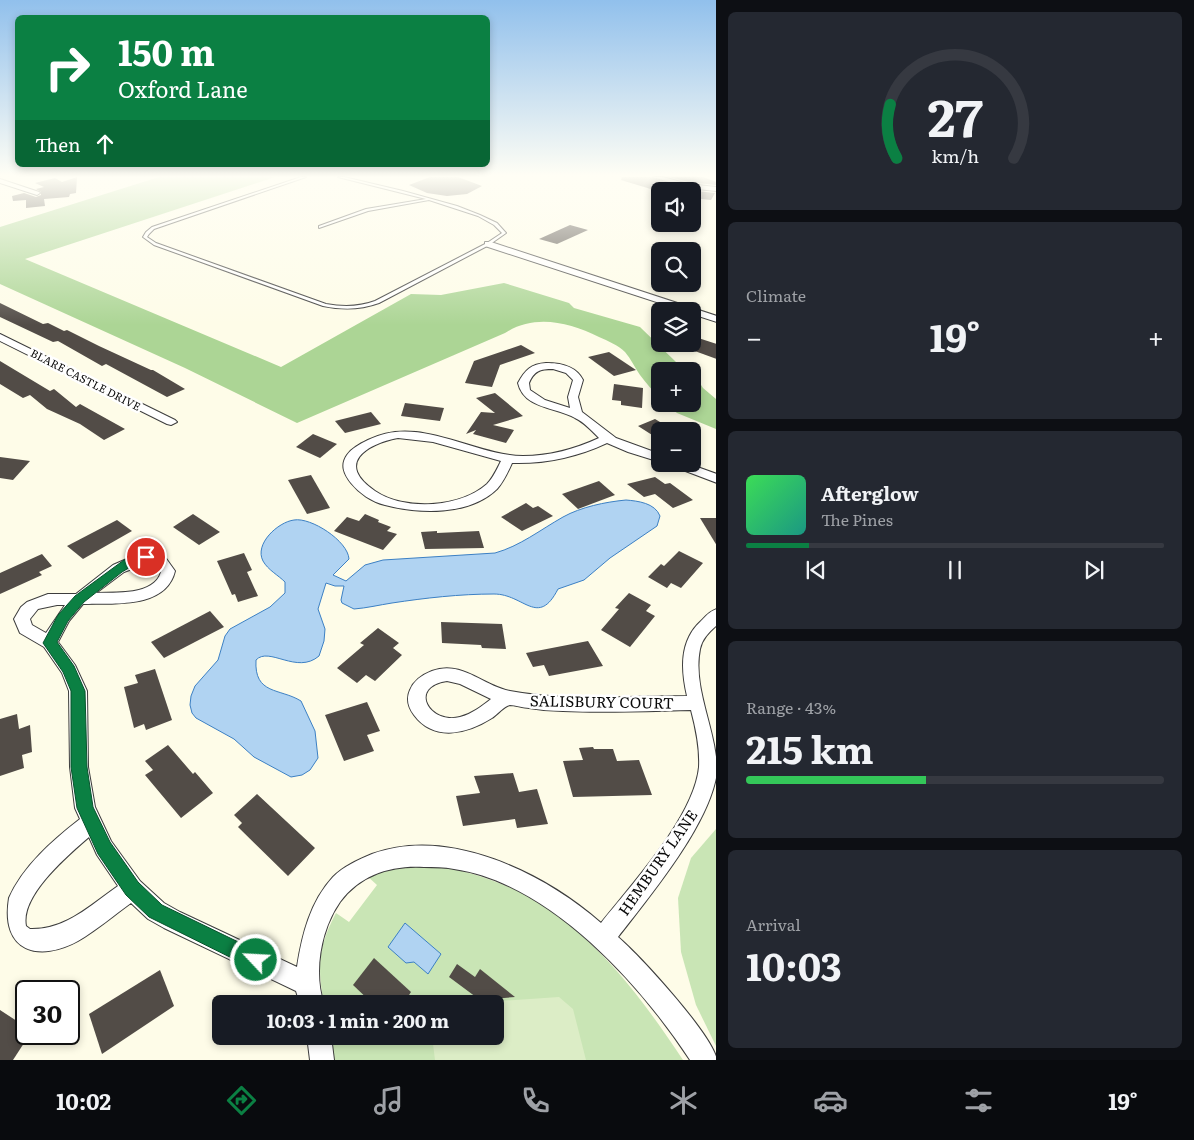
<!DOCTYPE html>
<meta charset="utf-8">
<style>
body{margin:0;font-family:Literata,serif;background:#242831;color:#f1f3f6;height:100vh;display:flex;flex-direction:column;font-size:19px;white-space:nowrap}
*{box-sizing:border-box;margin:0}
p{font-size:16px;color:#9ea1a6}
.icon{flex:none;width:28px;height:28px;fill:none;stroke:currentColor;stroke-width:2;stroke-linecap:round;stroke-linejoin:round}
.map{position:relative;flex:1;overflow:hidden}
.panel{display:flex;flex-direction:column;gap:12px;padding:12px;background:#0d0f14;width:478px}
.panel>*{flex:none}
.top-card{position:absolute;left:15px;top:15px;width:475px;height:152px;border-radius:8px;box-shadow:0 2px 8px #0003;background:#0b8043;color:#fff;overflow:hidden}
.fabs{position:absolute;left:651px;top:182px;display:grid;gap:10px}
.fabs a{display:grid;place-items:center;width:50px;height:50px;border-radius:8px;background:#171b24;box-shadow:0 2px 8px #0003;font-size:25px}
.speed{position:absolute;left:15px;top:980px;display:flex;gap:10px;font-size:25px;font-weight:700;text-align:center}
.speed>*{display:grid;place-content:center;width:65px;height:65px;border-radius:50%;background:#171b24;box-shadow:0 2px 8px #0003;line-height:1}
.speed .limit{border:2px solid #111;border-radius:8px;background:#fff;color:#111}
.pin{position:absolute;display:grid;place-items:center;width:42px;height:42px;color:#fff;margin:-21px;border:2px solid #fff;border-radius:50%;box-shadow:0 1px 5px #0007}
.me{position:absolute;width:55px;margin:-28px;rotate:295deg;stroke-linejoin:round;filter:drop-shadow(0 0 4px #0008)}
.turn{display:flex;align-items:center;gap:18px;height:105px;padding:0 20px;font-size:22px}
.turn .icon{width:65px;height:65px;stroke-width:2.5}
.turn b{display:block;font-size:35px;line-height:42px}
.then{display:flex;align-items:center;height:48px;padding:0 20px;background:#0003;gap:10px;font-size:19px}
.big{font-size:38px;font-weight:700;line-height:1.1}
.panel .card{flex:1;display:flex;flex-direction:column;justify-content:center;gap:8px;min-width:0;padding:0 18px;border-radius:8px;background:#242831}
.panel .dial{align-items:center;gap:0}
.dial svg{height:130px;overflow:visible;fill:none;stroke:#363941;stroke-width:7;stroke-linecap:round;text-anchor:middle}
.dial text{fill:#f1f3f6;stroke:none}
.song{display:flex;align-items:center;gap:15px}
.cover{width:60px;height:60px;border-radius:8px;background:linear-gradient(135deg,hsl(130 70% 55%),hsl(170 70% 35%))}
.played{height:5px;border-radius:2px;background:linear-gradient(90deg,#0b8043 15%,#363941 15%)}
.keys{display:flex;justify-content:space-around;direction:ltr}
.heat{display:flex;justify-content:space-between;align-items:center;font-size:28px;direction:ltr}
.charge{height:8px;border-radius:4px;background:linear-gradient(90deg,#34c759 43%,#363941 0)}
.trip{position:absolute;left:212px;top:995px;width:292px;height:50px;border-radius:8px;background:#171b24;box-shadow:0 2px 8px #0003;font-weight:700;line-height:50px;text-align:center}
.dock{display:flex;height:80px;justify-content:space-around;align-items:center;background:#090b0e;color:#9ea1a6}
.dock .icon{width:35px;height:35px}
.dock .current{color:#0b8043}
.dock b{font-size:22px;color:#f1f3f6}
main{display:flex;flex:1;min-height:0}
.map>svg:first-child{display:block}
</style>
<main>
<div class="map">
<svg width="717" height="1060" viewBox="0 0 717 1060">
<rect width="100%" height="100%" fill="#fefce8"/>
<g fill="#c9e5b5">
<path d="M716,829V1046L696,1005L681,952L678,898L691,858Z"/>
<path d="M435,864C471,873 509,883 541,904C602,944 643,1000 683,1060H333L329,1036H496V1004H324C317,966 318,947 336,913L349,922L377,885L366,875L382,869Z"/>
</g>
<g fill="#acd595">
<path d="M159,177H275L25,259L281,367L411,294L441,295L504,283L569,303L574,308L640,327L676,362L692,371H660V398C653,391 646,383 640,375C635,368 631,359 625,352C618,345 608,341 599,337C568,322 535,314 505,333L297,423L185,368L0,284V227Z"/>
<path d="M692,371L703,388L716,399V429L677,413L666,404H692Z"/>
</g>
<path fill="#dcedc6" d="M559,997L573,1009L586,1060H435L432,1036H496V1004H454Z"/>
<g fill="#b0d3f2" stroke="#3c80c4">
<path d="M626,500C638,501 655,503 660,516L657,526L610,558L584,580L558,589C538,628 524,594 494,594C460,594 425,598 392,603C379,605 367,608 354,609L342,603L341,600L344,586H335L326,583L318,609L325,629L324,641L319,656C297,675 269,646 256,660C254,695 280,688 301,701L315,731L318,758L310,770L302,775L291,777L254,757L234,739L196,718L192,713L190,705L191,696L195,686L218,660L225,636L230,629L270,607L285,593V582C278,575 268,570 263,561C254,544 278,522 294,520C311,517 348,541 349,559L333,575L346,581L365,565L383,560L495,553C520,546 540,530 563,517C581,507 605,502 626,500Z"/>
<path d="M405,923L441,954L428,974L414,962L406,963L388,947Z"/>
</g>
<g fill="#524c47">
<path d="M77,177L76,193L70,194L69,197L44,199L45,206L26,208V200L13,201L12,196L24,193L36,197L41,195V192L36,189L44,187L35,183L55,178L62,182Z"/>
<path d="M430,177H458L482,186L467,194L447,196L427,193L409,185Z"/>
<path d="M622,177H651L687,190L715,193L711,200L692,198V191L654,190L621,180Z"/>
<path d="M670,177H703L717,182V185L688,182Z"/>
<path d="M570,225L588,230L557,244L539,239Z"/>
<path d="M0,303L43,324L48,323L64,331L67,330L99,346L151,370H153L185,389L167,397L106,364L102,366L58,341L53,342L0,317Z"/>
<path d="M692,336L717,344V359L692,350Z"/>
<path d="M521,345L535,353L500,365L492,387L465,383L474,361Z"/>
<path d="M609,352L636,370L614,376L588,357Z"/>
<path d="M0,361L50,391L54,389L76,407L80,404L125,429L104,440L80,424L47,409L30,395L23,398L0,384Z"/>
<path d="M614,384L643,388L642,408L621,405V401L612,400Z"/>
<path d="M495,393L523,416L493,425L514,430L506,443L473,434L476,430L466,434L481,412L495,413L476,398Z"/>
<path d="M405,403L444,408L440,421L401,416Z"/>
<path d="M371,412L381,424L345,433L335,421Z"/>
<path d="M655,419L675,431H660V440L638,426Z"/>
<path d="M313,434L337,444L320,458L296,447Z"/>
<path d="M0,457L30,461L13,480L0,478Z"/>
<path d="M311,475L330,508L307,514L288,480Z"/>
<path d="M655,477L665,484L670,483L693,500L673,508L655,494L644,497L627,484Z"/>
<path d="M599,481L615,495L578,509L562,494Z"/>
<path d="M526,503L533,508L538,506L553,516L522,531L501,517Z"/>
<path d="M193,514L220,532L199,545L173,527Z"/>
<path d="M365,514L379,520L378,522L391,527L387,531L397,534L383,550L334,531L347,517L359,521Z"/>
<path d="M700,518H717V546Z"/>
<path d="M117,520L132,531L83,559L67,546Z"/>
<path d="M437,531V533L479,531L484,548L425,549L421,532Z"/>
<path d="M679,551L703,563L681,588L671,583L667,588L648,577L661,564L664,566Z"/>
<path d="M244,553L252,570L247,572L258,596L238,602L235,594L232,595L217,561Z"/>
<path d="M42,554L52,566L39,572L42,575L0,594V573Z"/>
<path d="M629,593L651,605L646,611L655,616L630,647L601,630L619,609L615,608Z"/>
<path d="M210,611L224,627L164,658L151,642Z"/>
<path d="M441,622L502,624L506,649L482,648L481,645L442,643Z"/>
<path d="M378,628L399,643L393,648L402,655L375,681L366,675L357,683L337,668L364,645L360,643Z"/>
<path d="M588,641L603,666L549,676L544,665L533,667L526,653Z"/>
<path d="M155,669L172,720L146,730L144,724L134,728L124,687L138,683L135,675Z"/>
<path d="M367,702L380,731L367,735L374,751L344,761L325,715Z"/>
<path d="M17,714L19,729L30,725L32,752L22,755L24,768L0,776V719Z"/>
<path d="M168,745L193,774L195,772L213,793L181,818L145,775L153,770L145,761Z"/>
<path d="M593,747L594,749H613L617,761L639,760L652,795L573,797L563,761L583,760L579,748Z"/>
<path d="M513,773L519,792L537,789L548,824L517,828L515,819L463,826L456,796L480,793L474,776Z"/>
<path d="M257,794L315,848L288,876L238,827L242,823L234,815Z"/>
<path d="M374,958L411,992L403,1004H373L353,985Z"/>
<path d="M457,964L475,977L480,969L515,997L480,1000L449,977Z"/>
<path d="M160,970L174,1006L102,1054L89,1014Z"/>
<path d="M0,1010L26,1027V1040L13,1060H0Z"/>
</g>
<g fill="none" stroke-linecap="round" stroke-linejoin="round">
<g stroke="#3d3d3d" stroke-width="2">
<path id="service" d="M301,177H306L154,229L149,234L147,237L156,243L326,304C343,307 359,307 375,301L487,243L502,233L494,225L478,216L429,200L368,211L319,228V226L366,209L426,199L338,177H344L403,191L457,206L480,215L497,223L506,233L489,245L379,303C360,310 343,310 323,306L154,245L143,237L146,232L152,227Z"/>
</g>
<g stroke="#3d3d3d" stroke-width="2">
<g id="minor">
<path d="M653,177H663L688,184L717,187V191L688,188Z"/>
<path d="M0,179L39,192L40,193L37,195L0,183Z"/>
<path d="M485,242H491L717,316V322L692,314V311H684L485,246Z"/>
<path d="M0,334L175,420L177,422L171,425L167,424L0,341Z"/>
<path d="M546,363C561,363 576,366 583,380L578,397L582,412L616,438L660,454V462L628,452L607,443C577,457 546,464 512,463C508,472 504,481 497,489C469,516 419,514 385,505C372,502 359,493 351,483C344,474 340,465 347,455C352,448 360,444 368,440C418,414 472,455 523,456C550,456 575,449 599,438C592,431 584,422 575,418C556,407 524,409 518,383C525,370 531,364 546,363ZM553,369L566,373L573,380L568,397L570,408L545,400L530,390L529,383C534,371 540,369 553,369ZM398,438L433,442L501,461C497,469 493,478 487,484C460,508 404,511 375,491C335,464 366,444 398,438Z"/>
<path d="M673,464H689L717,474V483L675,467Z"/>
<path d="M148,553L165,557L175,571C166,609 113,603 83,604L69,621L58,642L75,665L87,691L88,767L95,807L111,841L140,881L164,903L180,912L297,967C302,935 310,902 333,877C344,866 358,860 372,854C449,826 544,873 601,923C632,884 694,817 699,767C700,748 696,729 691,710C648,711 605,713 563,711C551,711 540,710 529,708C523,708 515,705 510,705C504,706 497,715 492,718C467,734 434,742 414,715C408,707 406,699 410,690C414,680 422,675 432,671C462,660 483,686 510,691C568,702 628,696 687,696C681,670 679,641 701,621C706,616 710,611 717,609V625C709,632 702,639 700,649C692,689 717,730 717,772C710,824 650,896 618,937C640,956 712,1034 717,1060H690C640,984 550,883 454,869C444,867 434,867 424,867C391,865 360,875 340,902C321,929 313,972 324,1004H300L296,991L164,928L148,919L131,903C114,915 97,930 78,941C40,962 0,953 9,898C23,866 53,840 80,819L75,808L70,767L69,691L62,673L44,647L20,633L14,619L21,607L27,602L48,594H76L113,565L129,558ZM148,563L155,564L161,572C154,596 115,592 96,593L124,572ZM57,605H65L46,633L32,625L30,619L38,609ZM447,681L460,684L491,699C482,706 472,714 460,717C430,725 407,687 447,681ZM89,837L97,855L118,886C89,906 66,930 30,929L26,926C20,896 67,856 89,837Z"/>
<path d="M307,1036H331L334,1060H310Z"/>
</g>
</g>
<use href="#service" fill="#fff" fill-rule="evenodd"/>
<use href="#minor" fill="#fff" fill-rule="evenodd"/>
</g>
<linearGradient id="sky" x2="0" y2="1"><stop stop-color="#91c0ec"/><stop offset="0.54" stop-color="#fffef5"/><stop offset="1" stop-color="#fffef5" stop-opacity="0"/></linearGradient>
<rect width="717" height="325" fill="url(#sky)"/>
<path fill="#0b8043" stroke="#07532c" d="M146,553L151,555L152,557L151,560L132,566L122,572L84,602L68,621L57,642L74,666L85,691L87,767L93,807L110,842L138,882L162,905L263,954L266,960L263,967L256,970L149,917L126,895L98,854L77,808L71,767V691L63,672L43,643L58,615L75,596L124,560Z"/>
<g text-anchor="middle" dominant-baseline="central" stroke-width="5" stroke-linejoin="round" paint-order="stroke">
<g font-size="11" fill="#0a0a0a" stroke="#fff">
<text transform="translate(86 379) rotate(27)">BLARE CASTLE DRIVE</text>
</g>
<g font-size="15" fill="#0a0a0a" stroke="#fff">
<text transform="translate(602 701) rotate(1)">SALISBURY COURT</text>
<text transform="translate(657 862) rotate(-55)">HEMBURY LANE</text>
</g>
</g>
</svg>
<div class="fabs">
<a><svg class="icon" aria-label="sound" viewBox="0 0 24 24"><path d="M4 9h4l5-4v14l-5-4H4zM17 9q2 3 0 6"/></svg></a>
<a><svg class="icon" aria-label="search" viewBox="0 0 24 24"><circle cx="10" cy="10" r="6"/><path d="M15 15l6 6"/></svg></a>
<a><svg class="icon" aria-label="layers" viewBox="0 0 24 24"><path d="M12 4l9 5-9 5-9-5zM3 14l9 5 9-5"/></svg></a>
<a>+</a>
<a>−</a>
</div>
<div class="speed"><div class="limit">30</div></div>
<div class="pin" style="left:146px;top:557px;background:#d93025"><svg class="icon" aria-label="arrive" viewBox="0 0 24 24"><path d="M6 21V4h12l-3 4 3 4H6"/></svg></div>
<svg class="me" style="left:256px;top:960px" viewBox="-20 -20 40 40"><circle r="17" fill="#0b8043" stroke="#fff" stroke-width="3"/><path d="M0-11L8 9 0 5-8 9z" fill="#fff"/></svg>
<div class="trip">10:03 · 1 min · 200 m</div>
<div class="top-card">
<div class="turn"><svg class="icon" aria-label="right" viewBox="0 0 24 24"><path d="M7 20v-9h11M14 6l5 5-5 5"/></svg><div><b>150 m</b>Oxford Lane</div></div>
<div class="then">Then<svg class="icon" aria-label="ahead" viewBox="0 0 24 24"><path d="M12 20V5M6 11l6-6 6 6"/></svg></div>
</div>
</div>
<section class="panel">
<div class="card dial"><svg viewBox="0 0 100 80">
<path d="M14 69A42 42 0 1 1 86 69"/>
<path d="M14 69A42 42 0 0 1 10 36" stroke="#0b8043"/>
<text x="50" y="56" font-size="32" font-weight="700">27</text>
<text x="50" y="72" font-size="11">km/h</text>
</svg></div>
<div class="card"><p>Climate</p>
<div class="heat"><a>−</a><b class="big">19°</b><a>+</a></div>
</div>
<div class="card">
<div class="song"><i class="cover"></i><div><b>Afterglow</b><p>The Pines</p></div></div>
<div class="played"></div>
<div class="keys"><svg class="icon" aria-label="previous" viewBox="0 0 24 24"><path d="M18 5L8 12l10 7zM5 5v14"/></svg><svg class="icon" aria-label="pause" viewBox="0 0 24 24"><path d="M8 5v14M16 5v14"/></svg><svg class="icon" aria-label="next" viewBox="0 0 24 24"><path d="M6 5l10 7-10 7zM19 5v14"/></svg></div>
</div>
<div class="card"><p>Range · 43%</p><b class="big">215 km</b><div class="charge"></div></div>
<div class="card"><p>Arrival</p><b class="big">10:03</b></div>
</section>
</main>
<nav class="dock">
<b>10:02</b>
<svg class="icon current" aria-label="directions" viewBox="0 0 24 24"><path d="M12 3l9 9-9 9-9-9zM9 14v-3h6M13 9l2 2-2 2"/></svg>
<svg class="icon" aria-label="music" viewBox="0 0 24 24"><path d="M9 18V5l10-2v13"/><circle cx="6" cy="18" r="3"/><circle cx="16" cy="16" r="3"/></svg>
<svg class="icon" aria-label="phone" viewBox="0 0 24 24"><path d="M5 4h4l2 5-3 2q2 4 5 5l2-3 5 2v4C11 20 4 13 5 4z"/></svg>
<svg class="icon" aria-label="climate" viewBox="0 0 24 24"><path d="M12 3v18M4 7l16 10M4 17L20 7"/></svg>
<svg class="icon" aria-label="car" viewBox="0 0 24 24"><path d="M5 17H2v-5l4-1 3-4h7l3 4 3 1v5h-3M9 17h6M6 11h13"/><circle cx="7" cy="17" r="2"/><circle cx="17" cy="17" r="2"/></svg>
<svg class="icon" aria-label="filters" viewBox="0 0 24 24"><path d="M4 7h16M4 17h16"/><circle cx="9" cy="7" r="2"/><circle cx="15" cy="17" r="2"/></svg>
<b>19°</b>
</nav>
